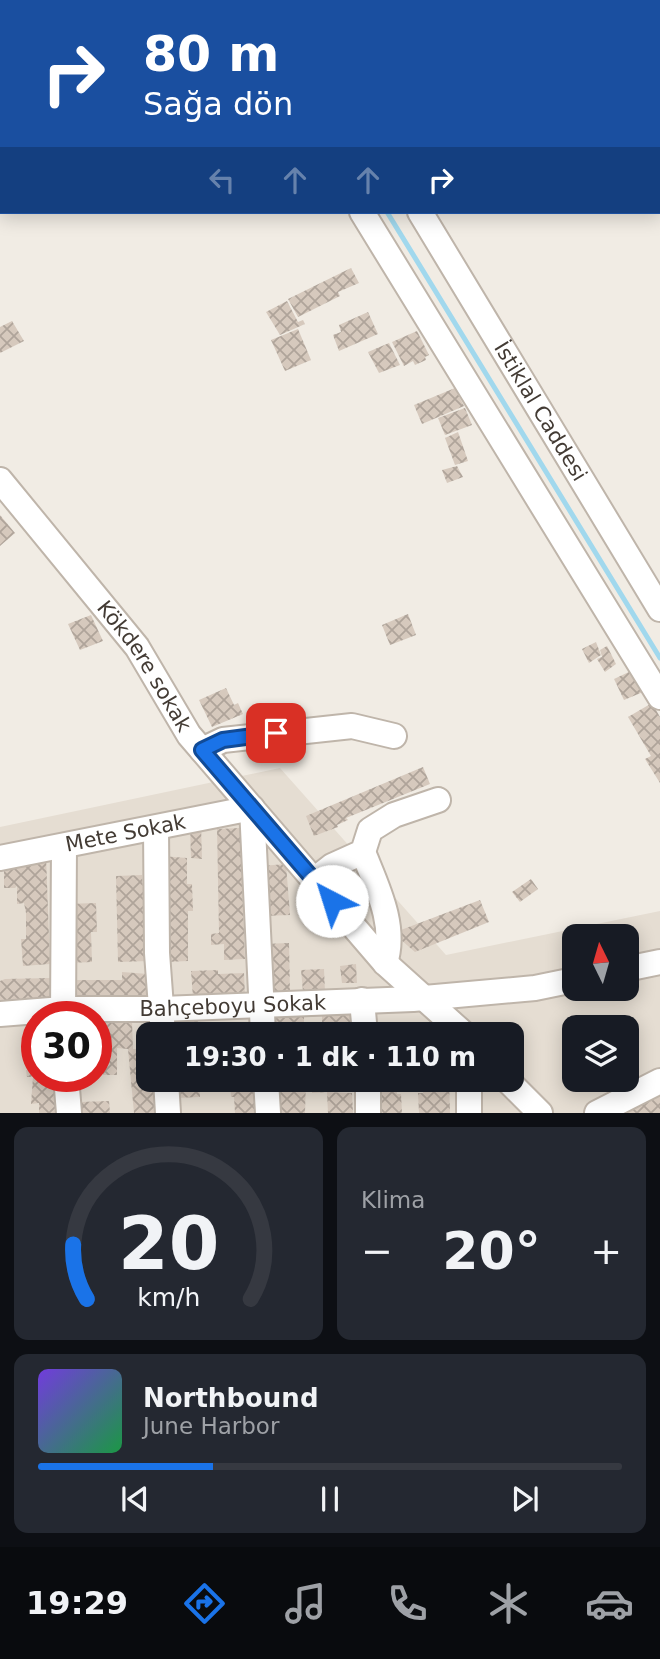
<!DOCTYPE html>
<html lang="tr">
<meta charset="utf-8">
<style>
body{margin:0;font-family:"DejaVu Sans",sans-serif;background:#242831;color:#f1f3f6;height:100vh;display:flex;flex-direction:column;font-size:26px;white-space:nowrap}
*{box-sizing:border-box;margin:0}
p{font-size:23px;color:#9ea1a6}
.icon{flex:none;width:38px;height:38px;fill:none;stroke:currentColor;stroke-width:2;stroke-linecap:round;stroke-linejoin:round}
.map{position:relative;height:1113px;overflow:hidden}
.drawer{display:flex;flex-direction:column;gap:14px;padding:14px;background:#0d0f14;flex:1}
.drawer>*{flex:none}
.guide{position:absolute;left:0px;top:0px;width:662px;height:214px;box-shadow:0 4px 18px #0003;background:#1a4fa0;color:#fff;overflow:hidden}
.needle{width:46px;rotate:355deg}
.controls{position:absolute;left:562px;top:924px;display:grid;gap:14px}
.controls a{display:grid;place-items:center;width:77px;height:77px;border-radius:14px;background:#171b24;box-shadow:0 4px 18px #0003;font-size:35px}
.speed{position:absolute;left:21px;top:1001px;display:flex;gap:14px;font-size:35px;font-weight:700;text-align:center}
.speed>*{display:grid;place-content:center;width:91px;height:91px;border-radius:50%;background:#171b24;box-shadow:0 4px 18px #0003;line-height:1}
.speed .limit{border:10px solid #d22;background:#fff;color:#111}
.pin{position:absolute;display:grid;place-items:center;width:60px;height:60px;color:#fff;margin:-30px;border-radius:14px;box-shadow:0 4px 10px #0006}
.me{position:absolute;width:77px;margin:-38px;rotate:320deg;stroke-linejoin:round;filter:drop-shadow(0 0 5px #0008)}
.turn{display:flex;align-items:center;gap:24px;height:147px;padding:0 28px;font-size:32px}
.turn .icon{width:91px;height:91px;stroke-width:2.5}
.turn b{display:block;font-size:49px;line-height:60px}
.lanes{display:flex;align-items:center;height:66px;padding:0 28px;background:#0003;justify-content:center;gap:35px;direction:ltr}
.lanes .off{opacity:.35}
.big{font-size:52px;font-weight:700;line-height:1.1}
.drawer .card{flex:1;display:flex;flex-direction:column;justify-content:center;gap:10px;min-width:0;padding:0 24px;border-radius:14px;background:#242831}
.drawer .dial{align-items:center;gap:0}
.dial svg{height:182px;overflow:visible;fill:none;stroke:#363941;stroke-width:7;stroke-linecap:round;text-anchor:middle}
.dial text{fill:#f1f3f6;stroke:none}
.song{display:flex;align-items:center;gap:21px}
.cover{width:84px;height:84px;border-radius:10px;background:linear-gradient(135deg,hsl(260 70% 55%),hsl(140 70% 35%))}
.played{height:7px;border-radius:4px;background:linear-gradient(90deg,#1a73e8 30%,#363941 30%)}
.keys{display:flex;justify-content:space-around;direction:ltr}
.heat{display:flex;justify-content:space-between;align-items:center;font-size:38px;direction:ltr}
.drawer .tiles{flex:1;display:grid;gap:14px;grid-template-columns:1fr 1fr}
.card:last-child{grid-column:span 2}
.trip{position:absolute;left:136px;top:1022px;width:388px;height:70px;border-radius:14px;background:#171b24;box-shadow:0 4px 18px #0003;font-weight:700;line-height:70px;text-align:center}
.dock{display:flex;height:112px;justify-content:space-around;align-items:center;background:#090b0e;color:#9ea1a6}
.dock .icon{width:49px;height:49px}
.dock .on{color:#1a73e8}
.dock b{font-size:32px;color:#f1f3f6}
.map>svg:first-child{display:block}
</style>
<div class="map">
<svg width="660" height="1113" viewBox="0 0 660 1113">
<defs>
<pattern id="building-cross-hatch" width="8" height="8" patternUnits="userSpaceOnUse" patternTransform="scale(1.75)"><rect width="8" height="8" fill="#d6c9bd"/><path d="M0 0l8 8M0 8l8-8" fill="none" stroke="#afa49a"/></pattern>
</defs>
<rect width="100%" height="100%" fill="#f1ece4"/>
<path fill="#e5ddd2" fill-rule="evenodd" d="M280,768L446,955L660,911V1113H0V827ZM574,936H626V989H574ZM37,1017H96V1076H37ZM574,1027H626V1080H574ZM149,1034H513V1080H149Z"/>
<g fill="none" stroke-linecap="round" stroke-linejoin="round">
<g stroke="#a1d8ed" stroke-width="5">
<path d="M256,0L257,2"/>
<path d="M387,212L660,658"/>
</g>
</g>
<g fill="url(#building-cross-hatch)">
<path d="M351,268L359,283L338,292L340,296L298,317L288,299Z"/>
<path d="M287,301L298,322L303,320L305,324L280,335L266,312Z"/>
<path d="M368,312L378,334L339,351L333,335L341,332L339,325Z"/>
<path d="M12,321L24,341L0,353V327Z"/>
<path d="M298,329L311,360L285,371L271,340Z"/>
<path d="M417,331L429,355L425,357L426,360L415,365L413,361L404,366L392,342Z"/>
<path d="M389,343L400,365L379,373L368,352Z"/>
<path d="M455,388L464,406L422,424L414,405Z"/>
<path d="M465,408L472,425L445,435L438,418Z"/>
<path d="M458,432L468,461L455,465L445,438Z"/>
<path d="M457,466L463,477L447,483L442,470Z"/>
<path d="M0,515L15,533L0,546Z"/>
<path d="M408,614L416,635L390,645L382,625Z"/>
<path d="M91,615L103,641L80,650L68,624Z"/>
<path d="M596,642L601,655L589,663L582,649Z"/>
<path d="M607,646L616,664L605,672L597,659L602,657L603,660L600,650Z"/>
<path d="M633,670L643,692L624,700L614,679Z"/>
<path d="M226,688L234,705L238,703L243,714L212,727L199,700Z"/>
<path d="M652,703L660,717V783L645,759L651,756L628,717Z"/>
<path d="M423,767L430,784L346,818L348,820L337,825L338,827L314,836L306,816Z"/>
<path d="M201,825L202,859L191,858L190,827Z"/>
<path d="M240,828L245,959L224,960V944L211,945V934L219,933L217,829Z"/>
<path d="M46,856L50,964L23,966L21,939H26V913L24,903L17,904V886L15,888H4V860Z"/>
<path d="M162,856L187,858V884H192L193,911H188V961L166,962Z"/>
<path d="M286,864L290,915L264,916L261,866Z"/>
<path d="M142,875L148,961L118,962L116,876Z"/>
<path d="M531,879L538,889L520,902L512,892Z"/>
<path d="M480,900L489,922L415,952L393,933Z"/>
<path d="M96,903L97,932H91L92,962L68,963L65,904Z"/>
<path d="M289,943L290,994L264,995L262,944Z"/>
<path d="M356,964L357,983H342L340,966Z"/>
<path d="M324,969L325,992H303L301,970Z"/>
<path d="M218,970V974L244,973L245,996L193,998L191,971Z"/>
<path d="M122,972L148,974V999L69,1002L68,980H122Z"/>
<path d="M50,978L51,1003L0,1006V981L5,979Z"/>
<path d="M350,1012V1034H322V1013Z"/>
<path d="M304,1014V1034H275V1015Z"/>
<path d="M198,1017V1034H174V1019Z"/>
<path d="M132,1021L133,1049H149V1080H157L158,1113H134L128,1049L117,1048V1075H103L98,1022Z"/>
<path d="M29,1048H37V1076H60L61,1113H39V1103L31,1104L33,1077H27L26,1070H29Z"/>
<path d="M175,1080H199L200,1097L176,1098Z"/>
<path d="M230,1080H254L256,1113H235L234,1097H231Z"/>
<path d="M276,1080H306L305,1113H276Z"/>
<path d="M312,1080H328V1092L312,1093Z"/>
<path d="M370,1080H396L397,1094H401L402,1113H371Z"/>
<path d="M422,1080H449L450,1113H419L418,1093H423Z"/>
<path d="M327,1092L352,1093L353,1113H328Z"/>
<path d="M660,1092V1113H624Z"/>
<path d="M109,1101L110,1113H79V1102Z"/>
</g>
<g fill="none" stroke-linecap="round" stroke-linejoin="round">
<g stroke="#bfb5aa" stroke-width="28">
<g id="minor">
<path d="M235,0L236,2"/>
<path d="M296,0L298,2"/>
<path d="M389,0L392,2"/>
<path d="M362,212L660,697"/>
<path id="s1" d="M420,212L660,609"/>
<path id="s2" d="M0,480L137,647L189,735L385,963L464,1034"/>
<path d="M202,750L223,740L352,726L394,736"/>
<path d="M156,828L157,953L163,1034"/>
<path d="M363,852C377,887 397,926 385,963"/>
<path id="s3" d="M0,858L252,808L263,1034"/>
<path d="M314,880L332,866L363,852L370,830L394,815L438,800"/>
<path d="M626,969L660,962"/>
<path d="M362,1000L365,1034"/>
<path id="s4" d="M0,1014L63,1009H162L413,999L535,988L574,980"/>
<path d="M63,1017L64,846"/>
<path d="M66,1076L69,1113"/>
<path d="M166,1080L168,1113"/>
<path d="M266,1080L268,1113"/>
<path d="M368,1080V1113"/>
<path d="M507,1080L540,1113"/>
<path d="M469,1113V1080"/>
<path d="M597,1113L660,1081"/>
</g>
</g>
<use href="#minor" stroke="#fff" stroke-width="24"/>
</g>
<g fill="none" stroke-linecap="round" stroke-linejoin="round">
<g stroke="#114b97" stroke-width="18">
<path id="route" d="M276,733L223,740L202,750L332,901"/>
</g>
<use href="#route" stroke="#1a73e8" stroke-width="12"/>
</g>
<g text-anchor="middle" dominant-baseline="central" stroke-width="6" stroke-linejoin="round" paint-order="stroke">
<g font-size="21" fill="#433b34" stroke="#fff">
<text stroke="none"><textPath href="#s1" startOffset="233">İstiklal Caddesi</textPath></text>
<text stroke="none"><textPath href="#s2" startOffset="236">Kökdere sokak</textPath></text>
<text stroke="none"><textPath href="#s3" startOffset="128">Mete Sokak</textPath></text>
<text stroke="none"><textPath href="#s4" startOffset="233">Bahçeboyu Sokak</textPath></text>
</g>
</g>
</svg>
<div class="controls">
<a><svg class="needle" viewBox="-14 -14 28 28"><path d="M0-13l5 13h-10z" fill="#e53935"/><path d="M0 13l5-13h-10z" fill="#9ea1a6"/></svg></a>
<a><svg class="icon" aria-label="layers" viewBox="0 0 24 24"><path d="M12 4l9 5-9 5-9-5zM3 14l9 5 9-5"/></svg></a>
</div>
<div class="speed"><div class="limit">30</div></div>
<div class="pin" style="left:276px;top:733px;background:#d93025"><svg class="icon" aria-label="arrive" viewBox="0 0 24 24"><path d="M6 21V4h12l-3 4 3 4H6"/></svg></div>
<svg class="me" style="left:332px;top:901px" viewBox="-20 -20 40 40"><circle r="19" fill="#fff"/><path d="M0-13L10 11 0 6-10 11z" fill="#1a73e8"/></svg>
<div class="trip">19:30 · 1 dk · 110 m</div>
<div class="guide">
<div class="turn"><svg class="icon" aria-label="right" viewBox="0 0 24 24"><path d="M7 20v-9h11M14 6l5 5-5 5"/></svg><div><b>80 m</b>Sağa dön</div></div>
<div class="lanes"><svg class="icon off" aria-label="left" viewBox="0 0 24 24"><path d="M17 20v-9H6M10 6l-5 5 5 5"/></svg><svg class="icon off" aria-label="ahead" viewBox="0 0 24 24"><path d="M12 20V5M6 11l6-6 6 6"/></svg><svg class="icon off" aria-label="ahead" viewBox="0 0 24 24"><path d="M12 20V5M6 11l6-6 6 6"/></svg><svg class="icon" aria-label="right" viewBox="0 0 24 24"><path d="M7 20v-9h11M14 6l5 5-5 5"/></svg></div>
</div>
</div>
<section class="drawer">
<div class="tiles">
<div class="card dial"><svg viewBox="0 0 100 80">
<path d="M14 69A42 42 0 1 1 86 69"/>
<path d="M14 69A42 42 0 0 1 8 45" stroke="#1a73e8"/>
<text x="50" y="56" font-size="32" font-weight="700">20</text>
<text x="50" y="72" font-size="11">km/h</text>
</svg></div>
<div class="card"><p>Klima</p>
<div class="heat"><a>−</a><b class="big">20°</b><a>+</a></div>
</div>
<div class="card">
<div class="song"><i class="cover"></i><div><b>Northbound</b><p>June Harbor</p></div></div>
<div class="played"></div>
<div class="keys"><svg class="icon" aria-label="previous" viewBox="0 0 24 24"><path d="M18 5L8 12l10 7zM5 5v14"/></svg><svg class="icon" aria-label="pause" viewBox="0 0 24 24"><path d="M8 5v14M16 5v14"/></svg><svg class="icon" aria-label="next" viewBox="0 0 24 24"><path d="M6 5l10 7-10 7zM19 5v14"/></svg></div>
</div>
</div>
</section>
<nav class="dock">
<b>19:29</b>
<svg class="icon on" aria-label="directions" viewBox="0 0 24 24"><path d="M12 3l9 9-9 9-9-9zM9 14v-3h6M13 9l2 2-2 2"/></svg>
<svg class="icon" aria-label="music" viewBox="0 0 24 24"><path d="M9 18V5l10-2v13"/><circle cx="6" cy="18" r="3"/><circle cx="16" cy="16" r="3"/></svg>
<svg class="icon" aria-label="phone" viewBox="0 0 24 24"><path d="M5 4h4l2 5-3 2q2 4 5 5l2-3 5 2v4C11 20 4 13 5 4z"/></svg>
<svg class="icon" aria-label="climate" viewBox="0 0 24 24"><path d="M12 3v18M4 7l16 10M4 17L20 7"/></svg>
<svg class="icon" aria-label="car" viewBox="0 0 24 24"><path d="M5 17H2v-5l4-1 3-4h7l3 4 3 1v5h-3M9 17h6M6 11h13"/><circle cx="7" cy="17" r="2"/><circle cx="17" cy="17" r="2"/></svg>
</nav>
